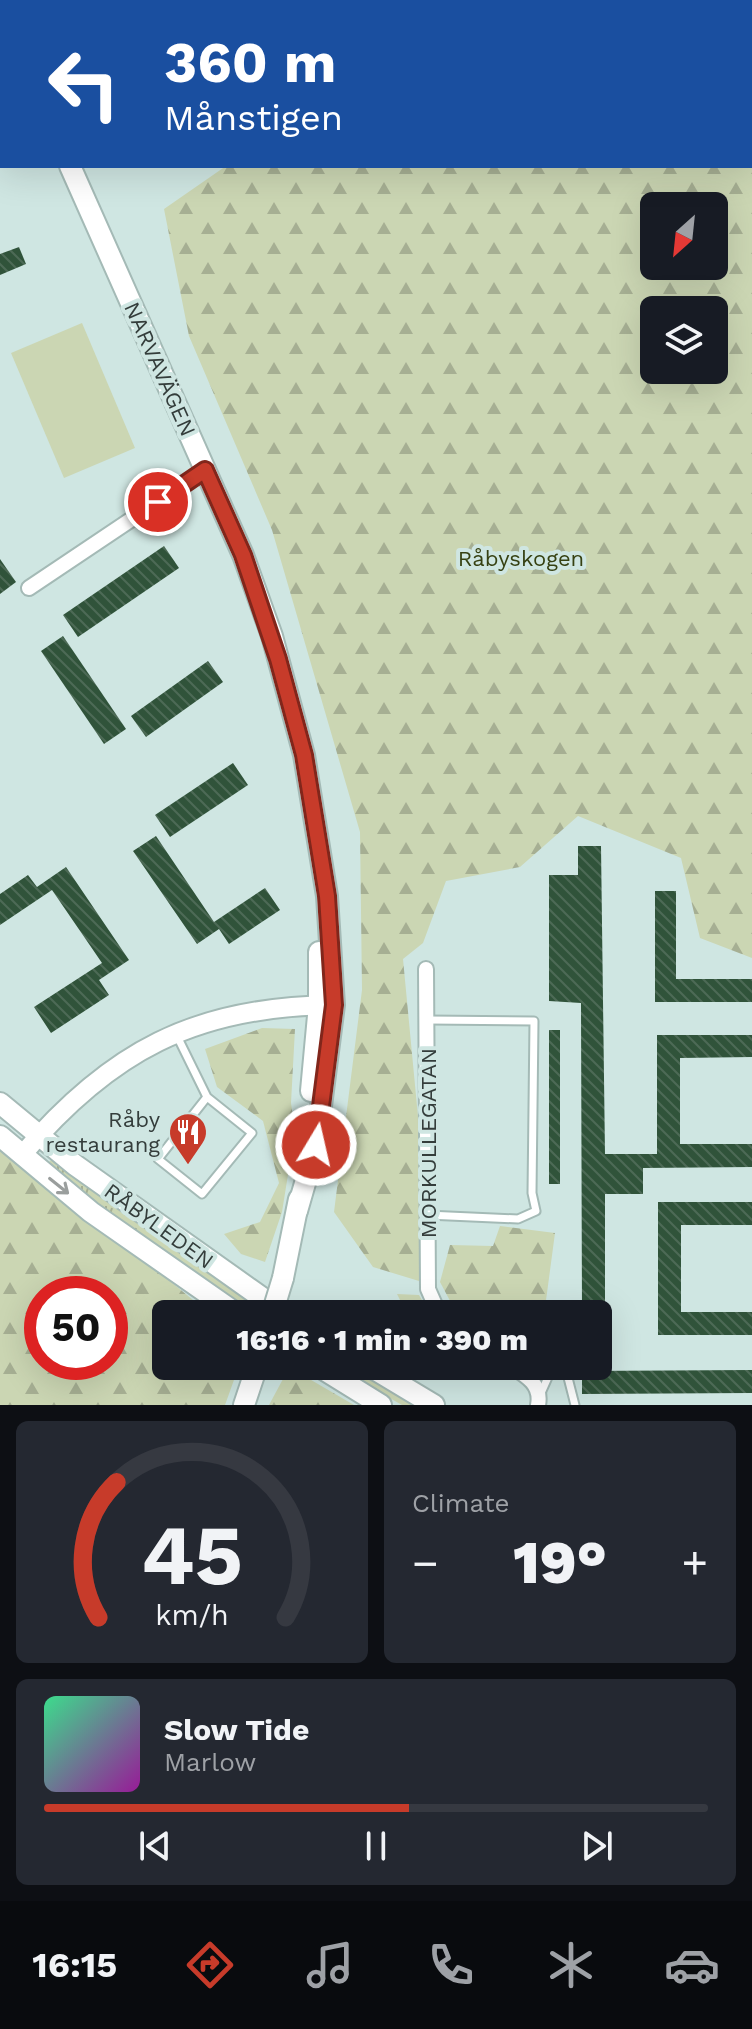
<!DOCTYPE html>
<meta charset="utf-8">
<style>
body{margin:0;font-family:"Work Sans",sans-serif;background:#242831;color:#f1f3f6;height:100vh;display:flex;flex-direction:column;font-size:30px;white-space:nowrap}
*{box-sizing:border-box;margin:0}
p{font-size:26px;color:#9ea1a6}
.icon{flex:none;width:44px;height:44px;fill:none;stroke:currentColor;stroke-width:2;stroke-linecap:round;stroke-linejoin:round}
.map{position:relative;height:1405px;overflow:hidden}
.details{display:flex;flex-direction:column;gap:16px;padding:16px;background:#0d0f14;flex:1}
.details>*{flex:none}
.top-card{position:absolute;left:0px;top:0px;width:752px;height:168px;box-shadow:0 8px 32px #0002;background:#1a4fa0;color:#fff;overflow:hidden}
.needle{width:52px;rotate:207deg}
.fabs{position:absolute;left:640px;top:192px;display:grid;gap:16px}
.fabs a{display:grid;place-items:center;width:88px;height:88px;border-radius:12px;background:#171b24;box-shadow:0 8px 32px #0002;font-size:40px}
.speed{position:absolute;left:24px;top:1276px;display:flex;gap:16px;font-size:40px;font-weight:700;text-align:center}
.speed>*{display:grid;place-content:center;width:104px;height:104px;border-radius:50%;background:#171b24;box-shadow:0 8px 32px #0002;line-height:1}
.speed .limit{border:12px solid #d22;background:#fff;color:#111}
.pin{position:absolute;display:grid;place-items:center;width:68px;height:68px;color:#fff;margin:-34px;border:4px solid #fff;border-radius:50%;box-shadow:0 2px 8px #0007}
.me{position:absolute;width:88px;margin:-44px;rotate:9deg;stroke-linejoin:round;filter:drop-shadow(0 0 6px #0008)}
.turn{display:flex;align-items:center;gap:28px;height:168px;padding:0 32px;font-size:36px}
.turn .icon{width:104px;height:104px;stroke-width:2.5}
.turn b{display:block;font-size:56px;line-height:68px}
.big{font-size:60px;font-weight:800;line-height:1.1}
.details .card{flex:1;display:flex;flex-direction:column;justify-content:center;gap:12px;min-width:0;padding:0 28px;border-radius:12px;background:#242831}
.details .dial{align-items:center;gap:0}
.dial svg{height:208px;overflow:visible;fill:none;stroke:#363941;stroke-width:7;stroke-linecap:round;text-anchor:middle}
.dial text{fill:#f1f3f6;stroke:none}
.song{display:flex;align-items:center;gap:24px}
.cover{width:96px;height:96px;border-radius:12px;background:linear-gradient(135deg,hsl(150 70% 55%),hsl(300 70% 35%))}
.played{height:8px;border-radius:4px;background:linear-gradient(90deg,#c73b2a 55%,#363941 55%)}
.keys{display:flex;justify-content:space-around;direction:ltr}
.heat{display:flex;justify-content:space-between;align-items:center;font-size:44px;direction:ltr}
.details .tiles{flex:1;display:grid;gap:16px;grid-template-columns:1fr 1fr}
.card:last-child{grid-column:span 2}
.trip{position:absolute;left:152px;top:1300px;width:460px;height:80px;border-radius:12px;background:#171b24;box-shadow:0 8px 32px #0002;font-weight:800;line-height:80px;text-align:center}
.tab-bar{display:flex;height:128px;justify-content:space-around;align-items:center;background:#090b0e;color:#9ea1a6}
.tab-bar .icon{width:56px;height:56px}
.tab-bar .on{color:#c73b2a}
.tab-bar b{font-size:36px;color:#f1f3f6}
.map>svg:first-child{display:block}
</style>
<div class="map">
<svg width="752" height="1405" viewBox="0 0 752 1405">
<defs>
<pattern id="grass-tufts" width="24" height="20" patternUnits="userSpaceOnUse" patternTransform="scale(2)"><rect width="24" height="20" fill="#cbd6b3"/><path d="M3 7l-1-3M5 7V3M7 7l1-3M15 17l-1-3M17 17v-4M19 17l1-3" fill="none" stroke="#a6af93"/></pattern>
<pattern id="forest-firs" width="22" height="20" patternUnits="userSpaceOnUse" patternTransform="scale(2)"><rect width="22" height="20" fill="#cbd6b3"/><path d="M5 1l3.5 6h-7zM16 11l3.5 6h-7z" fill="#a6af93"/></pattern>
<pattern id="building-back-hatch" width="6" height="6" patternUnits="userSpaceOnUse" patternTransform="scale(2)"><rect width="6" height="6" fill="#30533a"/><path d="M-1 5l2 2M0 0l6 6M5-1l2 2" fill="none" stroke="#4d6a56"/></pattern>
</defs>
<rect width="100%" height="100%" fill="#cfe6e2"/>
<g fill="url(#grass-tufts)">
<path d="M52,1159L160,1238L273,1314H250L145,1241L47,1164Z"/>
<path d="M333,1366H358L424,1405H402Z"/>
</g>
<g fill="url(#forest-firs)" fill-rule="evenodd">
<path d="M375,0H752V958L700,938L681,858L578,816L520,867L446,881L423,943L403,959L421,1148L419,1281L373,1267L334,1212L362,990L360,832L272,530L189,336L164,209L226,166H750V2ZM654,206H714V266H654ZM654,310H714V370H654Z"/>
<path d="M262,1028L295,1029L291,1103L295,1131L282,1212L265,1262L241,1254L224,1234L260,1222L279,1183L263,1121L217,1087L205,1049Z"/>
<path d="M0,1141L210,1314H166V1366H239L225,1405H0ZM42,1294H110V1362H42Z"/>
<path d="M500,1226L555,1233L545,1308L525,1314H457L440,1282L450,1245L493,1246Z"/>
<path d="M397,1294L419,1295L430,1314H407Z"/>
<path d="M306,1377L354,1405H269L283,1379Z"/>
</g>
<path fill="#cbd6b3" d="M82,323L135,448L64,478L11,353Z"/>
<g fill="url(#building-back-hatch)">
<path d="M19,247L26,264L0,275V254Z"/>
<path d="M164,546L179,568L78,637L63,615Z"/>
<path d="M0,559L16,582L0,594Z"/>
<path d="M63,636L126,729L104,744L41,651Z"/>
<path d="M208,661L223,682L146,737L131,716Z"/>
<path d="M233,763L248,785L170,837L155,815Z"/>
<path d="M156,836L214,922L265,888L280,910L229,944L219,929L197,944L133,851Z"/>
<path d="M578,846H601L605,1154H657V1035H752V1057L680,1058V1144H752V1167L643,1168V1194H605V1314H582L581,1003L549,1001V875H578Z"/>
<path d="M66,867L129,960L99,980L109,995L51,1033L34,1007L102,963L52,890L0,925V894L28,875L37,887Z"/>
<path d="M655,891H676V979H752V1002H655Z"/>
<rect x="549" y="1030" width="11" height="154"/>
<path d="M658,1202H752V1225H681V1312H752V1335H658Z"/>
<path d="M752,1370V1393L582,1394V1371Z"/>
</g>
<g fill="none" stroke-linecap="round" stroke-linejoin="round">
<g stroke="#a4bab6" stroke-width="11">
<g id="service">
<path d="M40,0L42,2"/>
<path d="M201,2L202,0"/>
<path d="M176,1034L207,1097L158,1159L202,1194L252,1133L207,1097"/>
<path d="M427,1215L518,1219L536,1211L532,1193L534,1021L428,1020"/>
<path d="M565,1366L575,1405"/>
<path d="M541,1393L553,1366"/>
</g>
</g>
<g stroke="#a4bab6" stroke-width="18">
<g id="minor">
<path d="M0,116L2,115"/>
<path d="M29,588L205,470"/>
<path d="M426,969L428,1289L439,1314"/>
<path d="M511,1366C527,1376 542,1385 538,1405"/>
</g>
</g>
<g stroke="#a4bab6" stroke-width="22">
<path id="tertiary" d="M22,1155C110,1051 195,1007 331,1005"/>
</g>
<g stroke="#a4bab6" stroke-width="24">
<g id="secondary">
<path d="M0,5L2,10"/>
<path d="M70,166L243,555L272,636L304,755L327,896L334,1005L316,1145L297,1211"/>
<path d="M311,1091L319,1005V952"/>
<path d="M0,1103L75,1165L285,1314"/>
<path d="M0,1136L91,1212L237,1314"/>
<path d="M283,1278L299,1199"/>
<path d="M318,1366L381,1405"/>
<path d="M369,1366L434,1405"/>
<path d="M244,1405L257,1366"/>
</g>
</g>
<use href="#service" stroke="#fff" stroke-width="7"/>
<use href="#minor" stroke="#fff" stroke-width="14"/>
<use href="#tertiary" stroke="#fff" stroke-width="18"/>
<use href="#secondary" stroke="#fff" stroke-width="20"/>
<g stroke="#a4bab6" stroke-width="24" stroke-linecap="butt">
<path id="secondary-bridge" d="M272,1314L283,1278"/>
</g>
<use href="#secondary-bridge" stroke="#fff" stroke-width="20"/>
</g>
<defs><path id="oneway-shaft" d="M-6 0H5M1.5-3L5.5 0L1.5 3" fill="none" stroke-width="1.6" stroke-linecap="round" stroke-linejoin="round" transform="scale(2)"/></defs>
<use stroke="#9a9e9d" href="#oneway-shaft" transform="translate(59 1186) rotate(39)"/>
<g fill="none" stroke-linecap="round" stroke-linejoin="round">
<g stroke="#81261b" stroke-width="20">
<path id="route" d="M158,502L205,470L243,555L278,659L304,755L327,896L334,1005L316,1145"/>
</g>
<use href="#route" stroke="#c73b2a" stroke-width="14"/>
</g>
<defs>
<g id="restaurant-pin" transform="scale(2)"><path d="M0 17L-7.5 6A9.5 9.5 0 1 1 7.5 6Z" fill="#c73b2a" stroke="#cfe6e2"/><path d="M-5-6h1v4h1v-4h1v4h1v-4h1v5L-1.5 .5V6h-2V.5L-5-1ZM5-6V6H3V1.5H1.5Q1.5-4 5-6Z" fill="#fff"/></g>
</defs>
<g fill-rule="evenodd">
<use href="#restaurant-pin" x="188" y="1132"/>
</g>
<g text-anchor="middle" dominant-baseline="central" stroke-width="8" stroke-linejoin="round" paint-order="stroke">
<g font-size="22" fill="#343d3b" stroke="#cfe6e2">
<text transform="translate(160 369) rotate(66)">NARVAVÄGEN</text>
<text transform="translate(428 1143) rotate(-90)">MORKULLEGATAN</text>
<text transform="translate(159 1226) rotate(36)">RÅBYLEDEN</text>
</g>
<g font-size="22" fill="#364112" stroke="#cfe6e2">
<text x="521" y="558">Råbyskogen</text>
</g>
<g font-size="22" fill="#343d3b" stroke="#cfe6e2" text-anchor="end">
<text x="160" y="1119">Råby<tspan x="160" dy="25">restaurang</tspan></text>
</g>
</g>
</svg>
<div class="fabs">
<a><svg class="needle" viewBox="-14 -14 28 28"><path d="M0-13l5 13h-10z" fill="#e53935"/><path d="M0 13l5-13h-10z" fill="#9ea1a6"/></svg></a>
<a><svg class="icon" aria-label="layers" viewBox="0 0 24 24"><path d="M12 4l9 5-9 5-9-5zM3 14l9 5 9-5"/></svg></a>
</div>
<div class="speed"><div class="limit">50</div></div>
<div class="pin" style="left:158px;top:502px;background:#d93025"><svg class="icon" aria-label="arrive" viewBox="0 0 24 24"><path d="M6 21V4h12l-3 4 3 4H6"/></svg></div>
<svg class="me" style="left:316px;top:1145px" viewBox="-20 -20 40 40"><circle r="17" fill="#c73b2a" stroke="#fff" stroke-width="3"/><path d="M0-11L8 9 0 5-8 9z" fill="#fff"/></svg>
<div class="trip">16:16 · 1 min · 390 m</div>
<div class="top-card">
<div class="turn"><svg class="icon" aria-label="left" viewBox="0 0 24 24"><path d="M17 20v-9H6M10 6l-5 5 5 5"/></svg><div><b>360 m</b>Månstigen</div></div>
</div>
</div>
<section class="details">
<div class="tiles">
<div class="card dial"><svg viewBox="0 0 100 80">
<path d="M14 69A42 42 0 1 1 86 69"/>
<path d="M14 69A42 42 0 0 1 21 17" stroke="#c73b2a"/>
<text x="50" y="56" font-size="32" font-weight="700">45</text>
<text x="50" y="72" font-size="11">km/h</text>
</svg></div>
<div class="card"><p>Climate</p>
<div class="heat"><a>−</a><b class="big">19°</b><a>+</a></div>
</div>
<div class="card">
<div class="song"><i class="cover"></i><div><b>Slow Tide</b><p>Marlow</p></div></div>
<div class="played"></div>
<div class="keys"><svg class="icon" aria-label="previous" viewBox="0 0 24 24"><path d="M18 5L8 12l10 7zM5 5v14"/></svg><svg class="icon" aria-label="pause" viewBox="0 0 24 24"><path d="M8 5v14M16 5v14"/></svg><svg class="icon" aria-label="next" viewBox="0 0 24 24"><path d="M6 5l10 7-10 7zM19 5v14"/></svg></div>
</div>
</div>
</section>
<nav class="tab-bar">
<b>16:15</b>
<svg class="icon on" aria-label="directions" viewBox="0 0 24 24"><path d="M12 3l9 9-9 9-9-9zM9 14v-3h6M13 9l2 2-2 2"/></svg>
<svg class="icon" aria-label="music" viewBox="0 0 24 24"><path d="M9 18V5l10-2v13"/><circle cx="6" cy="18" r="3"/><circle cx="16" cy="16" r="3"/></svg>
<svg class="icon" aria-label="phone" viewBox="0 0 24 24"><path d="M5 4h4l2 5-3 2q2 4 5 5l2-3 5 2v4C11 20 4 13 5 4z"/></svg>
<svg class="icon" aria-label="climate" viewBox="0 0 24 24"><path d="M12 3v18M4 7l16 10M4 17L20 7"/></svg>
<svg class="icon" aria-label="car" viewBox="0 0 24 24"><path d="M5 17H2v-5l4-1 3-4h7l3 4 3 1v5h-3M9 17h6M6 11h13"/><circle cx="7" cy="17" r="2"/><circle cx="17" cy="17" r="2"/></svg>
</nav>
